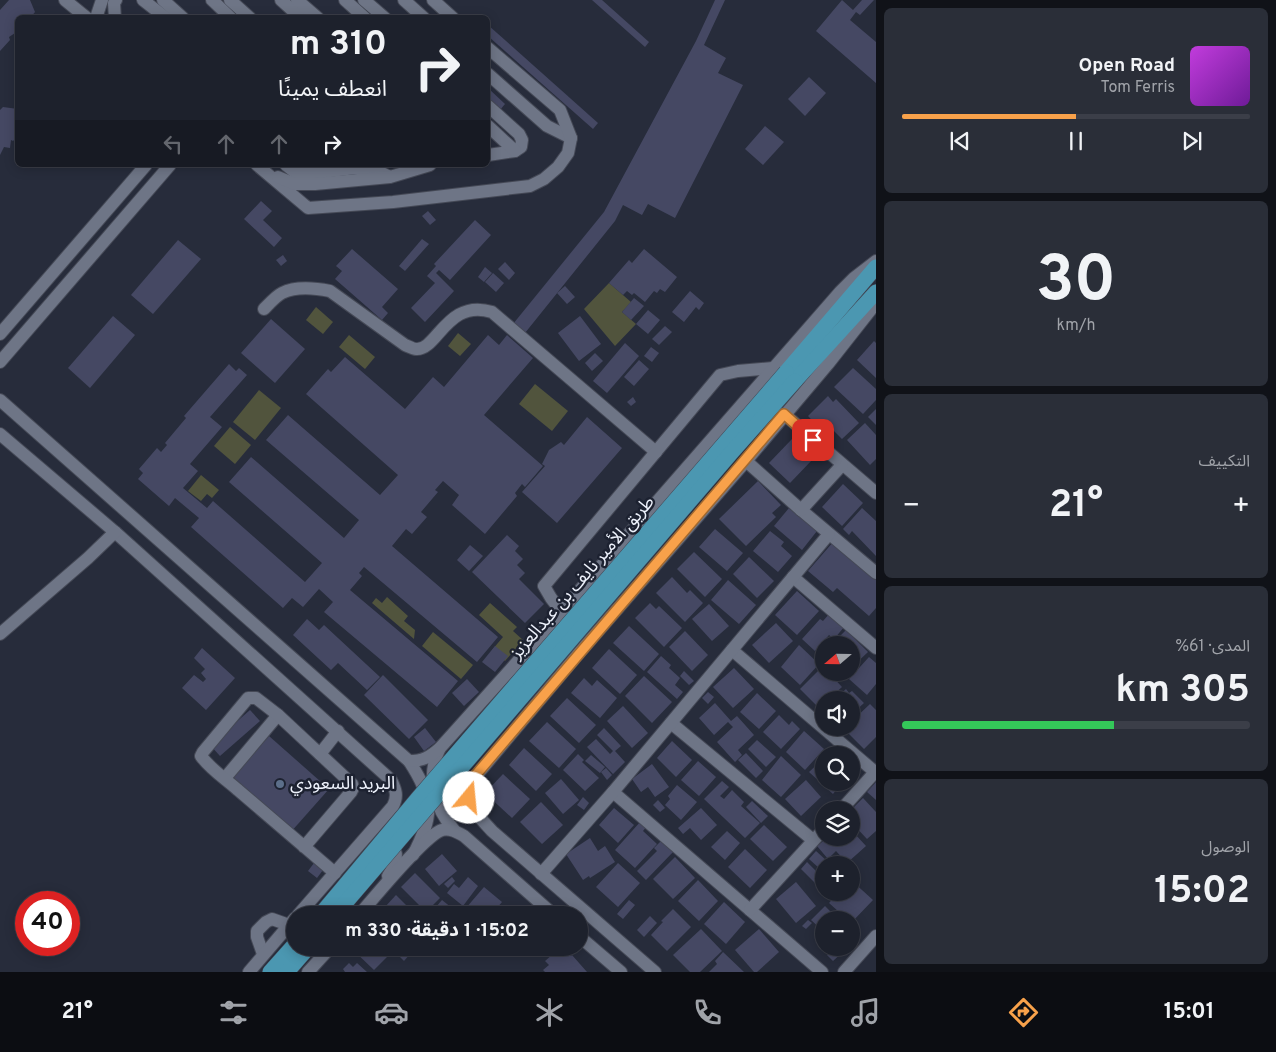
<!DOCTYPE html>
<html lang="ar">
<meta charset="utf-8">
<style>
body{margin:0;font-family:Overpass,"Noto Sans Arabic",sans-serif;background:#2a2e38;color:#f1f3f6;direction:rtl;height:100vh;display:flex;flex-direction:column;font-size:19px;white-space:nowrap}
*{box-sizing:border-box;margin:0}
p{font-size:16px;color:#a0a3a9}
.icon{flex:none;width:28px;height:28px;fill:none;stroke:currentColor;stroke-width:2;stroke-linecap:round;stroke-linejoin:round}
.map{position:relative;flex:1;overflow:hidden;direction:ltr}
.side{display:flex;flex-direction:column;gap:8px;padding:8px;background:#101218;width:400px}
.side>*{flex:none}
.guide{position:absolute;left:15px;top:15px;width:475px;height:152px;border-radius:8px;box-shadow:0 2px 12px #0003,0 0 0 1px #3b3e48;direction:rtl;background:#1d212c;color:#f1f3f6;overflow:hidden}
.needle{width:32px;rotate:250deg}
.fabs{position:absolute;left:815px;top:636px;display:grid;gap:10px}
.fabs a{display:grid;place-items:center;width:45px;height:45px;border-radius:50%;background:#1d212c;box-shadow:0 2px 12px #0003,0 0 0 1px #3b3e48;font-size:25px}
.speed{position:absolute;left:15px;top:891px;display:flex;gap:10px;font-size:25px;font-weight:700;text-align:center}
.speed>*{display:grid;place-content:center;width:65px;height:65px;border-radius:50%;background:#1d212c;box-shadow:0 2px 12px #0003,0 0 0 1px #3b3e48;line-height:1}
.speed .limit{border:8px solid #d22;background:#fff;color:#111}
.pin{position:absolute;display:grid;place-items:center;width:42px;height:42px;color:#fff;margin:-21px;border-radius:10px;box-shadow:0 2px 8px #0006}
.me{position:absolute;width:55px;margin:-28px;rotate:17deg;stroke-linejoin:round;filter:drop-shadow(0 0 4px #0008)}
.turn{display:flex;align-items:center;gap:18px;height:105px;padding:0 20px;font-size:22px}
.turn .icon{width:65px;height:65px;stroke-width:2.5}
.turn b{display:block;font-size:35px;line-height:42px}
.lanes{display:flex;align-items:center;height:48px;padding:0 20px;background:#0003;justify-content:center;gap:25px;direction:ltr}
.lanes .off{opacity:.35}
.big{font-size:38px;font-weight:700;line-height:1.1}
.side .card{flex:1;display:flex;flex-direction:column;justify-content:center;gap:8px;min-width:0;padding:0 18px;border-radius:8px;background:#2a2e38}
.side .dial{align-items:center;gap:0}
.dial b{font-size:65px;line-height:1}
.song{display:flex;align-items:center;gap:15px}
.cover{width:60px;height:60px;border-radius:8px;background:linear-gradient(135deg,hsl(290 70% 55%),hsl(280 70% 35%))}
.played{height:5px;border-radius:2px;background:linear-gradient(90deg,#f8a14a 50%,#3b3e48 50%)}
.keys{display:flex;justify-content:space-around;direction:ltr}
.heat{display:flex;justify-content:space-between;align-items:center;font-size:28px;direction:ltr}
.charge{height:8px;border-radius:4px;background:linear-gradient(90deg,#34c759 61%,#3b3e48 0)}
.trip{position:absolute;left:286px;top:906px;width:302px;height:50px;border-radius:25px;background:#1d212c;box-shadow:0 2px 12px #0003,0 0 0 1px #3b3e48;font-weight:700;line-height:50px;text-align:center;direction:rtl}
.menu{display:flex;height:80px;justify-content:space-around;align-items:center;background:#0c0d12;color:#a0a3a9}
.menu .icon{width:35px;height:35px}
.menu .active{color:#f8a14a}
.menu b{font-size:22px;color:#f1f3f6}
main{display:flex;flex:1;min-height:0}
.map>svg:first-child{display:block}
</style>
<main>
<section class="side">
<div class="card">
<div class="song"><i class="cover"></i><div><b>Open Road</b><p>Tom Ferris</p></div></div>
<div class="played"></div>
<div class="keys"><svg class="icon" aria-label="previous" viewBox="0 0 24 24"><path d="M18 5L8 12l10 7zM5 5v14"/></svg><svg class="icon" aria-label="pause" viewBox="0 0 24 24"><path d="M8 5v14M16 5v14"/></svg><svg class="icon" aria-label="next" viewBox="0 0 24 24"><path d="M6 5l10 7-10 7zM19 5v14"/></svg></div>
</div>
<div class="card dial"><b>30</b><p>km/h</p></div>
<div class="card"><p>التكييف</p>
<div class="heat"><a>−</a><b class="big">21°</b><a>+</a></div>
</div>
<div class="card"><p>المدى · 61%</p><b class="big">305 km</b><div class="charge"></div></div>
<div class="card"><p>الوصول</p><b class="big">15:02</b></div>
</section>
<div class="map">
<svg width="876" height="972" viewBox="0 0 876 972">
<rect width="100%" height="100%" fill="#272c3b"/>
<g fill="#51543d">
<path d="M609,283L631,302L622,312L636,324L615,346L584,309Z"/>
<path d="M316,307L333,322L323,334L306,320Z"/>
<path d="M458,333L471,344L460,356L448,346Z"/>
<path d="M349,335L375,357L365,369L339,347Z"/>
<path d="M535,384L568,411L552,431L519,404Z"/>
<path d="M259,390L281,408L255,440L233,422Z"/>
<path d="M230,427L251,445L235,464L214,446Z"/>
<path d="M201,475L219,490L212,498L207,494L201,501L188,491Z"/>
<path d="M387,597L408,616L404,621L415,630L414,639L372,603L376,598L382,603Z"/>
<path d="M490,603L517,627L513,631L523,640L505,661L492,650L503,637L479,615Z"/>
<path d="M433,632L473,665L461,679L422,646Z"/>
</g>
<g fill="#454863">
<path d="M9,0H30L35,12L30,18H18V31L9,37L10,40L0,51V10Z"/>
<path d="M592,0H602L649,42L645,47Z"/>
<path d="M715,0H725L704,45L726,58L718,73L743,85L675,218L648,204L642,215L623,205L615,221L525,333L513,324L604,212L696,41Z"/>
<path d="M842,0L853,10L862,0H874L860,15L856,12L850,20L876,42V83L816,31Z"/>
<path d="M488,25L598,123L593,129L488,36Z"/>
<path d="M809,77L826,93L805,116L788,99Z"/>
<path d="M488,88L505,104L500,110L488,98Z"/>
<path d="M3,107L18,109V136L13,141L11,140L10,148L4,147L0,155V110Z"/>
<path d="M765,126L784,142L763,165L745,149Z"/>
<path d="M261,201L272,211L263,220L282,238L274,247L244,219Z"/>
<path d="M428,211L436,220L430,225L422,216Z"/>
<path d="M475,220L491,235L450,280L439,270L436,273L454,291L425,322L411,308L435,283L427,276L436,266L434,264Z"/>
<path d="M422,239L429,244L405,271L399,266Z"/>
<path d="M178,240L201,259L153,314L131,295Z"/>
<path d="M352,249L398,289L382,307L388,313L382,320L335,279L342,271L336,266Z"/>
<path d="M644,249L677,277L665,292L660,289L657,293L654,291L645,302L634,293L632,295L627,291L623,295L609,283L629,260L632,263Z"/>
<path d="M283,255L287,261L281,266L276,260Z"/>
<path d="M505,262L515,273L509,280L498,269Z"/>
<path d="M485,267L492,273L484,282L478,277Z"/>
<path d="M493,273L504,283L496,292L485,282Z"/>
<path d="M565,286L575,297L567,304L557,293Z"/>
<path d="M690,291L704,303L699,310L696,307L684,322L672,312Z"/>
<path d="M634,298L644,306L631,320L622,312Z"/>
<path d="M648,310L660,320L648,334L636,324Z"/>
<path d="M113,316L135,335L90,388L68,368Z"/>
<path d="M580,316L601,344L579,361L558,333Z"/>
<path d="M271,319L305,349L275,383L241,353Z"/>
<path d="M665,326L672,332L659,345L652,339Z"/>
<path d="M488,335L499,345L507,335L533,358L484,415L543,466L525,487L522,484L515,493L517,496L485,534L452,505L459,495L443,481L435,490L438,492L421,512L427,517L412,534L406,529L392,546L498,637L477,662L364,567L359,573L362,576L350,590L458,681L437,707L324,612L333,602L319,589L303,607L292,598L283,608L191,527L199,518L175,498L169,506L138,479L143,473L139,469L157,448L161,452L167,445L165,443L186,418L184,416L229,364L236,371L239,368L247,375L210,417L222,427L190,464L198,471L183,488L207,508L213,501L305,582L322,563L229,482L251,457L344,538L359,520L266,440L288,415L380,495L398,475L306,394L328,369L331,372L345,357L405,409L433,377L444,387Z"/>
<path d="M874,341L876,343V378L857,360Z"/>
<path d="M625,343L639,356L607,393L593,381Z"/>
<path d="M651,347L659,353L652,362L644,356Z"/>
<path d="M595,353L603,361L592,371L585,363Z"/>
<path d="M639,360L649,369L634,386L624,377Z"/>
<path d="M853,368L876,389V400L863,414L834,387Z"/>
<path d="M828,396L833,402L836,399L859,423L842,439L831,428L825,434L808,416Z"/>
<path d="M633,397L636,402L631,406L627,402Z"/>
<path d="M876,409V425L868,417Z"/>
<path d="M587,417L622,448L557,523L522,492L545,466L542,464L549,450L561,442L564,445Z"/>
<path d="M865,423L876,435V459L870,465L847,440Z"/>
<path d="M792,439L813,459L790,483L769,463Z"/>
<path d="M758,481L781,505L772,513L776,517L746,546L719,519Z"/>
<path d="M843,484L863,503L842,526L822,507Z"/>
<path d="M789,508L817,531L802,550L774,526Z"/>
<path d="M862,508L876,521V556L852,531L849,535L843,529Z"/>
<path d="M715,529L743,553L727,571L699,547Z"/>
<path d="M770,531L784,542L781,546L792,556L778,572L753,551Z"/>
<path d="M507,535L519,546L515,551L523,559L517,565L525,573L519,579L544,604L525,623L472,572Z"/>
<path d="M834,541L876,577V608L869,616L837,588L833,592L808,571Z"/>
<path d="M470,545L483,556L469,571L457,560Z"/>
<path d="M694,552L722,579L705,597L677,569Z"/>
<path d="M749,557L774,581L757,598L733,574Z"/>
<path d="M672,577L687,593L690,590L703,603L685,622L656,593Z"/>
<path d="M728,580L756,605L739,624L711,600Z"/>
<path d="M797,591L819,611L797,635L775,615Z"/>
<path d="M650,603L656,609L659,606L682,628L664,647L635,618Z"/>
<path d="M709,604L729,626L712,641L692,619Z"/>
<path d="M830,613L845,626L834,639L829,635L815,651L802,639L820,619L823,621Z"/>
<path d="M307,619L319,630L324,625L380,677L367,690L338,663L331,670L293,635Z"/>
<path d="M776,623L793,641L769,663L752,645Z"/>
<path d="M629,626L659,654L644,671L613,643Z"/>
<path d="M846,630L868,652L851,668V645H831Z"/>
<path d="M685,631L708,655L692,671L669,647Z"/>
<path d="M799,645L819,664L800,685L781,667Z"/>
<path d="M495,646L508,656L495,672L482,662Z"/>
<path d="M202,648L235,678L206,710L182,688L194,675L203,682L206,679L201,673L205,669L194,658Z"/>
<path d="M609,649L637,675L620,694L592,668Z"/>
<path d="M661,656L671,665L669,668L680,678L675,685L683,692L677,699L647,672Z"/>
<path d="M869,657L876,663V684L867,695L849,679Z"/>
<path d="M822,667L824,672H828L842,687L831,697L829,695L817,706L800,689Z"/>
<path d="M734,668L754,689L733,708L713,687Z"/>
<path d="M684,671L694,681L689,685L680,676Z"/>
<path d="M383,675L428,720L409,739L364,695Z"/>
<path d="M644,676L672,702L652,723L625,696Z"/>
<path d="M584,678L592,686L597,680L617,698L600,718L571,693Z"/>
<path d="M467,679L479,692L464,706L452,693Z"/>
<path d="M846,689L849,693L852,691L864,703L851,715V700H834Z"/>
<path d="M708,692L714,697L708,704L702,698Z"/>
<path d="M757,693L776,711L759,729L740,712Z"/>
<path d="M567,698L596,725L579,743L550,716Z"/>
<path d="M715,703L731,721L737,716L754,735L738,750L742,755L735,762L717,742L733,727L728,722L714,735L699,718Z"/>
<path d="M870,704L876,710V737L864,749L844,729L851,728V722Z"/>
<path d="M623,706L648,733L632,748L607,721Z"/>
<path d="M250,710L260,721L220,756L210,745Z"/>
<path d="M779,715L789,725L792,721L800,729L781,749L763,732Z"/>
<path d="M547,722L576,749L559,768L529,741Z"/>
<path d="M425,728L436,742L424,751L414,737Z"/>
<path d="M604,728L621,746L615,751L625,762L613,774L587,747L596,739L610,754L613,751L597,735Z"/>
<path d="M804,731L824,749L805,770L786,752Z"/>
<path d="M269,736L329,789L290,833L231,780Z"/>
<path d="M757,740L776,757L766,767L748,749Z"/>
<path d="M672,741L692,760L676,777L657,758Z"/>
<path d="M524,748L552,774L536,791L509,765Z"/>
<path d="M746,753L763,771L756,778L738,760Z"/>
<path d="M578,754L584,760L582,762L599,778L585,791L563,770Z"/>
<path d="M591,755L605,767L600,773L585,761Z"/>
<path d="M781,756L801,775L781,797L762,780Z"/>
<path d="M824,758V782H842L833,794L809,772Z"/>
<path d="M698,761L716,777L699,796L681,780Z"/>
<path d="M652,764L669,787L655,797L648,787L641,792L632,779Z"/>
<path d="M606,768L612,775L607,780L601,772Z"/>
<path d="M503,774L530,799L512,818L485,793Z"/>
<path d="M561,779L579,800L563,814L545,793Z"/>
<path d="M806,780L821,797L801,816L785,799Z"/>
<path d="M722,781L729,787L720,796L724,799L732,790L744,802L741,806L760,823L745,838L704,799Z"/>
<path d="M876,782V800L867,792Z"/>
<path d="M677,785L697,802L681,820L665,805L670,799L668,796Z"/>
<path d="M583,797L589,803L584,810L577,805Z"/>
<path d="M863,798L876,812V831L867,839L851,822V810Z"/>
<path d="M658,800L665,808L660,812L653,805Z"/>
<path d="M752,801L768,816L761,823L746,807Z"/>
<path d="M541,802L563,825L542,844L520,822Z"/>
<path d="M614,808L634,825L618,843L599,825Z"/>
<path d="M701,808L717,825L701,840L690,828L683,834L678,828Z"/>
<path d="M641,821L647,826L643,831L657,844L635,868L615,850Z"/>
<path d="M764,825L787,847L773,861L750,839Z"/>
<path d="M727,831L740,843L725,860L711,847Z"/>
<path d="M855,834L866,846L847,863L836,851L828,859L817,846L827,838H845L848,840Z"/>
<path d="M590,838L598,851L605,846L615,862L590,878L589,876L583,880L566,854Z"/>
<path d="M662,840L674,851L646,880L637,871L657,851L654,848Z"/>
<path d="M745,849L767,870L750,888L728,867Z"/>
<path d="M816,851L827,861L820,869L809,859Z"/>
<path d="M442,854L457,871L439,886L425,869Z"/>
<path d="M675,857L695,878L673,899L653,879Z"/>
<path d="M807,862L821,876L824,873V892L801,869Z"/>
<path d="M314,863L323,870L317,878L308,871Z"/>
<path d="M618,863L640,883L618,907L596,887Z"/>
<path d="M415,873L440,898L426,912L401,887Z"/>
<path d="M452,877L455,881L448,888L444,884Z"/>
<path d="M468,877L478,886L463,906L447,893L454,884L459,888Z"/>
<path d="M698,880L718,901L699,921L678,901Z"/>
<path d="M851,880L873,900L851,923V920H848L829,903L839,892H851Z"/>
<path d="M796,882L816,906L796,923L776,899Z"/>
<path d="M484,887L502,902L491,915H474L466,908Z"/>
<path d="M396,895L416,915H391L384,908Z"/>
<path d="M442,900L457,912L455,915H429Z"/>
<path d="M629,900L635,905L623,919L617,914Z"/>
<path d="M724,902L745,922L726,944L704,924Z"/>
<path d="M825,906L839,920H824V946L815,937L822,930L811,920Z"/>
<path d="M673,909L691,927L667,951L651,935L663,922L661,921Z"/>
<path d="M650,916L657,923L644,937L637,930Z"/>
<path d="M808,920L812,923L806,929L802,926Z"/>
<path d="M701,929L722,951L700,972H690L673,955Z"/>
<path d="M759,929L779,952L757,972H754L735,950Z"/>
<path d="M853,930L858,936L851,942V931Z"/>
<path d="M351,948H396L374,970Z"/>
<path d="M404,948L410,954L404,961L398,955Z"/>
<path d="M539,948H558L548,957Z"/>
<path d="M560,948H563L571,956L572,955L587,972H545L543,970L549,965L545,961Z"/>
<path d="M831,948H840L844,951L833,961L827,955L833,950Z"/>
<path d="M723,952L744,972H709L717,964L715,961Z"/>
<path d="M349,963L353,967L357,963L367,972H345L343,969Z"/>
</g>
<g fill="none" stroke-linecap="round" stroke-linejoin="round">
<g stroke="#454956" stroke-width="14">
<g id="minor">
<path d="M65,0L87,18"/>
<path d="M143,0L166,18"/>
<path d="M163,0L183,18"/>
<path d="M212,0L231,18"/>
<path d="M230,0L250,18"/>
<path d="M281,0L301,18"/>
<path d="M297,0L318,18"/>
<path d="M345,0L365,18"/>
<path d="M364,0L385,18"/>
<path d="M404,0L424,18"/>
<path d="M433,0L453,18"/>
<path d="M96,18L102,0"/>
<path d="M115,18L114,3L116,0"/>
<path d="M488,74L547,126L571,138"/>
<path d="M488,106L519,134L522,140L521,147L515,151L488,155"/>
<path d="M488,126L515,151"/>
<path d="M257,165L308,208L393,202L530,186L544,179L558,167L568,153L571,138L560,110L488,48"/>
<path d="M286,165L296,173L306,174L355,168L373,169L388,176"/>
<path d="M278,177L295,184H315L390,177L430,165"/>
<path d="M264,309C269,304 276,296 282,293C296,286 315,288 330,291L405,345C408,346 413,349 416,349C437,351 447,298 492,312L656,452"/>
<path d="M0,334L146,165"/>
<path d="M0,362L170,165"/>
<path d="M0,400L409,761C434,799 434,815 413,855"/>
<path d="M784,414L876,493"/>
<path d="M0,434L115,532L391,780C396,790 398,796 393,806L298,915"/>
<path d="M746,461L801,510L876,573"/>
<path d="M801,510L842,465"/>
<path d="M793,577L876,648"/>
<path d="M561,611L551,598L544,586L720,375L738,371L773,368"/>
<path d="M0,634L88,558L115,532"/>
<path d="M732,650L875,772"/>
<path d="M671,723L813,840"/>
<path d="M439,750C426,777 435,808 454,830"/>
<path d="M320,754L338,731"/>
<path d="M409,761C423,761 430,757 440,748L511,669L840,292L854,278L876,261"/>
<path d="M225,778L278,715"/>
<path d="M613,792L822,972"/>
<path d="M841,810L876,771"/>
<path d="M388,841C401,852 396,864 388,876"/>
<path d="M304,847L351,792L353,788L352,784L278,715L256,698H248L203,752L201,756C210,769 227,780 238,790C271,818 303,846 335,873"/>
<path d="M541,874L613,792L829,534"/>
<path d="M750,910L824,829"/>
<path d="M359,915C374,898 424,836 442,830C450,828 457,832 464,836L554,915"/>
<path d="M580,937L621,972"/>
<path d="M263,954L257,937V931L266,922L272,919L289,925"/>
<path d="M249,972L295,918"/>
<path d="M308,972L330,948"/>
<path d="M655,972L492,831C475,812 463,804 475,777L579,653L746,461L828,364L876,303"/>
<path d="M844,972L876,936"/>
</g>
</g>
<g stroke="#454956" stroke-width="16">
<g id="major">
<path d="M786,372L876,267"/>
<path d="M795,381L876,292"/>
<path d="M270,972L295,944"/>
<path d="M287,972L308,948"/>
</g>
</g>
<use href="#minor" stroke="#6e7586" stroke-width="12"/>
<use href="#major" stroke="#4b97b1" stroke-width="15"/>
<g stroke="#454956" stroke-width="16" stroke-linecap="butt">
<g id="major-bridge">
<path d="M320,915L418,798L786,372"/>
<path d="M335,915L732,452L795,381"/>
</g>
</g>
<use href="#major-bridge" stroke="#4b97b1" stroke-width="15"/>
</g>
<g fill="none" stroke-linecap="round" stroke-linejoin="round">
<g stroke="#a16930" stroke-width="12">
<path id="route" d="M469,798L470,790L474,777L784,414L813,440"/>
</g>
<use href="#route" stroke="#f8a14a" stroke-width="9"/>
</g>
<circle fill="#5c6f8a" stroke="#1d2231" stroke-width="2" cx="280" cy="784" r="5"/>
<g text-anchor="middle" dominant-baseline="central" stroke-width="5" stroke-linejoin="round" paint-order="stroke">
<g font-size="18" fill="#eef2fc" stroke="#1d2231">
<text transform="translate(583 578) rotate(-49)">طريق الأمير نايف بن عبدالعزيز</text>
</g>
<g font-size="18" fill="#eef2fc" stroke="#1d2231" text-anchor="start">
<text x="290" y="784">البريد السعودي</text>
</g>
</g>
</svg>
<div class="fabs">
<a><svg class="needle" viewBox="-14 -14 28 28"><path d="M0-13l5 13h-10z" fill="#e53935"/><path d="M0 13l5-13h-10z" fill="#a0a3a9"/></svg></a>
<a><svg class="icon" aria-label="sound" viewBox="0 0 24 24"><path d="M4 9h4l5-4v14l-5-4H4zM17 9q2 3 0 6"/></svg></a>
<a><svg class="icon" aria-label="search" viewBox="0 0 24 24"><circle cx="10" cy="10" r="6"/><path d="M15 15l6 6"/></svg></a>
<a><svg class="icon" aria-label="layers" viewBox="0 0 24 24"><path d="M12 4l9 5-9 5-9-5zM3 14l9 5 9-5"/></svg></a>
<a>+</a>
<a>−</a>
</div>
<div class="speed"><div class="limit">40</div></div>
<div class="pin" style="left:813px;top:440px;background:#d93025"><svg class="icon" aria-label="arrive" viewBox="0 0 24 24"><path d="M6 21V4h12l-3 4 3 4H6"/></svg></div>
<svg class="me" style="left:469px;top:798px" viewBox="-20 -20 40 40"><circle r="19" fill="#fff"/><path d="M0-13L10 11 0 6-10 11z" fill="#f8a14a"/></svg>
<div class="trip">15:02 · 1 دقيقة · 330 m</div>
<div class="guide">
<div class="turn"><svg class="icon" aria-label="right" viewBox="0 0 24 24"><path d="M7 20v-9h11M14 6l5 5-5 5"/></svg><div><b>310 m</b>انعطف يمينًا</div></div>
<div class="lanes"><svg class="icon off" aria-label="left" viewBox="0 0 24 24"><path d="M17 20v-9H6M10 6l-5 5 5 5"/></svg><svg class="icon off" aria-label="ahead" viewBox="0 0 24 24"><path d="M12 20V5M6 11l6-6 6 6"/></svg><svg class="icon off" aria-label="ahead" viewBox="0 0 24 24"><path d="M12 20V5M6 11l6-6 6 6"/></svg><svg class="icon" aria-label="right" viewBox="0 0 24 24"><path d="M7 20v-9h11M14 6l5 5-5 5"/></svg></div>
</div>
</div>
</main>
<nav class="menu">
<b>15:01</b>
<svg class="icon active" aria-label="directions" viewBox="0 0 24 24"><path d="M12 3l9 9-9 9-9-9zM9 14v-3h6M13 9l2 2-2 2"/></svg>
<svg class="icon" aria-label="music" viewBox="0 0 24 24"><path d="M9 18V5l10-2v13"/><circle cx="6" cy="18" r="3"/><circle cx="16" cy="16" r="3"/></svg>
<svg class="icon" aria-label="phone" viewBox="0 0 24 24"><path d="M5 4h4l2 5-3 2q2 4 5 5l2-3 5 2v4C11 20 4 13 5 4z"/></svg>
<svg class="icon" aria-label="climate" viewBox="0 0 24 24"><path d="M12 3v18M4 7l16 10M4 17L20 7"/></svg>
<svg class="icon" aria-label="car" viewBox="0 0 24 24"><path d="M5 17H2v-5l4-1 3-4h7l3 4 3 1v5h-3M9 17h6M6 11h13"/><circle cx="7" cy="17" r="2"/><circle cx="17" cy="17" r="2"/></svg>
<svg class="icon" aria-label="filters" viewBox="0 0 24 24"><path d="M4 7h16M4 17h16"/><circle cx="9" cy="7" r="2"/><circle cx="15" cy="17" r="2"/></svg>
<b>21°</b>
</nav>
